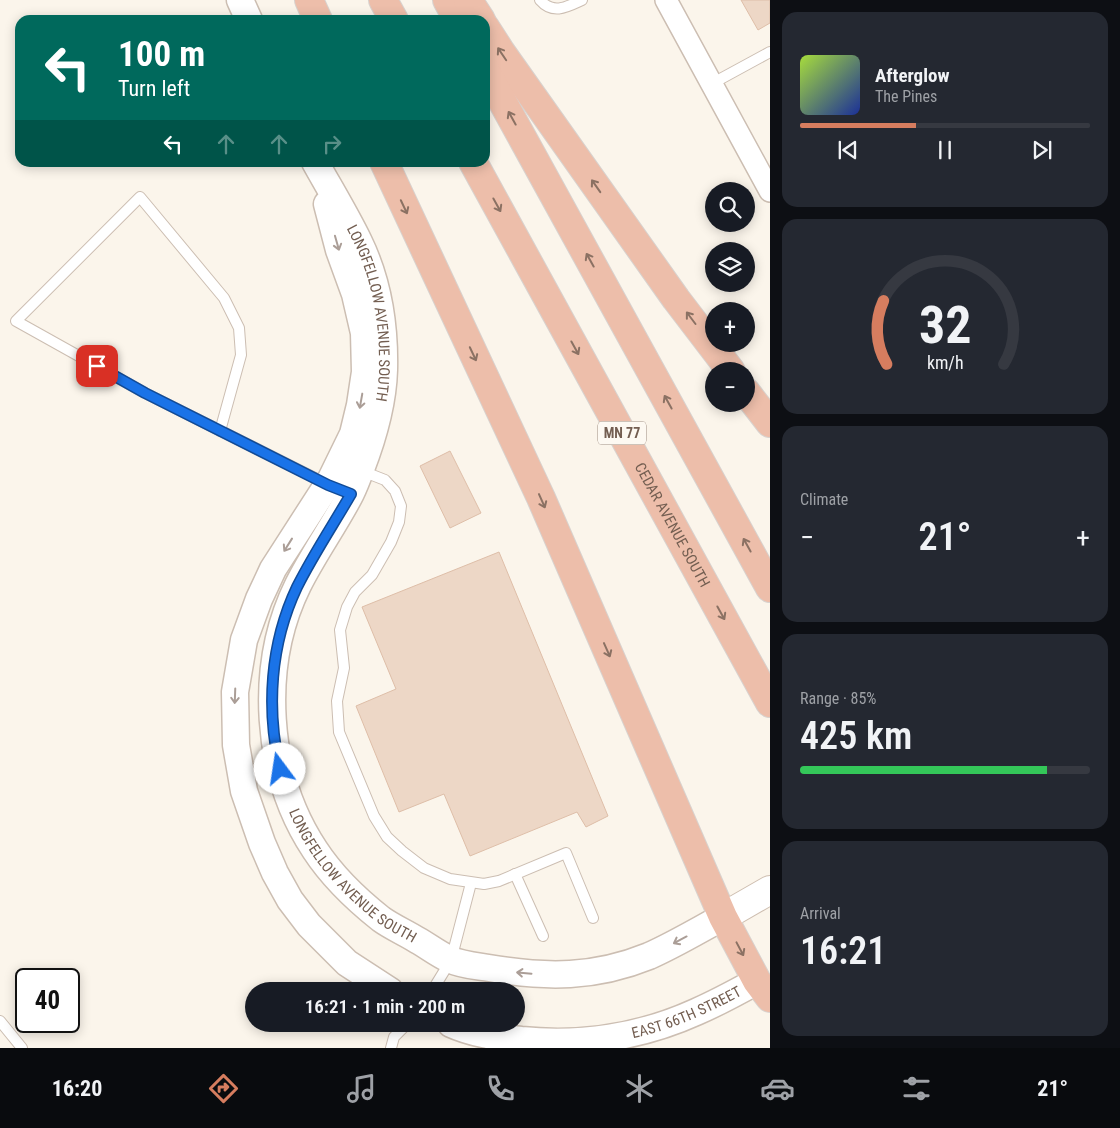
<!DOCTYPE html>
<meta charset="utf-8">
<style>
body{margin:0;font-family:"Roboto Condensed",sans-serif;background:#242831;color:#f1f3f6;height:100vh;display:flex;flex-direction:column;font-size:19px;white-space:nowrap}
*{box-sizing:border-box;margin:0}
p{font-size:16px;color:#9ea1a6}
.icon{flex:none;width:28px;height:28px;fill:none;stroke:currentColor;stroke-width:2;stroke-linecap:round;stroke-linejoin:round}
.map{position:relative;flex:1;overflow:hidden}
.side{display:flex;flex-direction:column;gap:12px;padding:12px;background:#0d0f14;width:350px}
.side>*{flex:none}
.hud{position:absolute;left:15px;top:15px;width:475px;height:152px;border-radius:15px;box-shadow:0 2px 12px #0003;background:#00695c;color:#fff;overflow:hidden}
.fabs{position:absolute;left:705px;top:182px;display:grid;gap:10px}
.fabs a{display:grid;place-items:center;width:50px;height:50px;border-radius:50%;background:#171b24;box-shadow:0 2px 12px #0003;font-size:25px}
.speed{position:absolute;left:15px;top:968px;display:flex;gap:10px;font-size:25px;font-weight:700;text-align:center}
.speed>*{display:grid;place-content:center;width:65px;height:65px;border-radius:50%;background:#171b24;box-shadow:0 2px 12px #0003;line-height:1}
.speed .limit{border:2px solid #111;border-radius:8px;background:#fff;color:#111}
.pin{position:absolute;display:grid;place-items:center;width:42px;height:42px;color:#fff;margin:-21px;border-radius:10px;box-shadow:0 2px 8px #0006}
.me{position:absolute;width:55px;margin:-28px;rotate:346deg;stroke-linejoin:round;filter:drop-shadow(0 0 4px #0008)}
.turn{display:flex;align-items:center;gap:18px;height:105px;padding:0 20px;font-size:22px}
.turn .icon{width:65px;height:65px;stroke-width:2.5}
.turn b{display:block;font-size:35px;line-height:42px}
.lanes{display:flex;align-items:center;height:48px;padding:0 20px;background:#0003;justify-content:center;gap:25px;direction:ltr}
.lanes .off{opacity:.35}
.big{font-size:38px;font-weight:600;line-height:1.1}
.side .card{flex:1;display:flex;flex-direction:column;justify-content:center;gap:8px;min-width:0;padding:0 18px;border-radius:15px;background:#242831}
.side .dial{align-items:center;gap:0}
.dial svg{height:130px;overflow:visible;fill:none;stroke:#363941;stroke-width:7;stroke-linecap:round;text-anchor:middle}
.dial text{fill:#f1f3f6;stroke:none}
.song{display:flex;align-items:center;gap:15px}
.cover{width:60px;height:60px;border-radius:8px;background:linear-gradient(135deg,hsl(80 70% 55%),hsl(230 70% 35%))}
.played{height:5px;border-radius:2px;background:linear-gradient(90deg,#d67d5f 40%,#363941 40%)}
.keys{display:flex;justify-content:space-around;direction:ltr}
.heat{display:flex;justify-content:space-between;align-items:center;font-size:28px;direction:ltr}
.charge{height:8px;border-radius:4px;background:linear-gradient(90deg,#34c759 85%,#363941 0)}
.trip{position:absolute;left:245px;top:982px;width:280px;height:50px;border-radius:25px;background:#171b24;box-shadow:0 2px 12px #0003;font-weight:600;line-height:50px;text-align:center}
.tab-bar{display:flex;height:80px;justify-content:space-around;align-items:center;background:#090b0e;color:#9ea1a6}
.tab-bar .icon{width:35px;height:35px}
.tab-bar .on{color:#d67d5f}
.tab-bar b{font-size:22px;color:#f1f3f6}
main{display:flex;flex:1;min-height:0}
.map>svg:first-child{display:block}
</style>
<main>
<div class="map">
<svg width="770" height="1048" viewBox="0 0 770 1048">
<rect width="100%" height="100%" fill="#fbf5eb"/>
<g fill="#edd7c6" stroke="#debea8">
<path d="M741,0H770V23L758,30Z"/>
<path d="M450,451L481,513L450,528L420,466Z"/>
<path d="M499,552L608,816L586,827L577,812L470,856L444,794L399,812L356,706L396,689L362,607Z"/>
</g>
<g fill="none" stroke-linecap="round" stroke-linejoin="round">
<g stroke="#ccbeb2" stroke-width="12">
<g id="service">
<path d="M540,0C553,15 567,7 582,0"/>
<path d="M713,83L770,52"/>
<path d="M220,431L241,355L239,328L224,298L140,197L16,321L145,393L327,484"/>
<path d="M362,471L385,480L395,491L401,506L399,522L391,542L372,575L355,592L347,607L340,630L344,668L337,701L339,732L374,816L387,837L402,851L424,868L450,879L484,884L499,881L566,853L593,918"/>
<path d="M515,874L543,936"/>
<path d="M432,991L451,960L471,883"/>
<path d="M0,1021L22,1048"/>
<path d="M391,1048L394,1037L407,1024"/>
</g>
</g>
<g stroke="#ccbeb2" stroke-width="24">
<path id="minor" d="M666,0L770,191"/>
</g>
<g stroke="#ccbeb2" stroke-width="29">
<g id="tertiary">
<path d="M240,0L249,20"/>
<path id="s1" d="M315,162C330,189 346,215 359,242C378,281 385,327 384,370C383,405 373,438 361,469C357,479 354,488 349,497C333,527 313,555 298,585C258,666 265,775 315,850C332,876 357,900 381,919C392,927 406,933 417,940C428,946 438,954 449,959C461,965 476,966 489,968C546,978 595,978 649,956C674,945 699,930 723,917"/>
<path d="M327,204L339,250L355,294L364,333L365,372L360,405L353,434L331,479L273,569L259,599L244,640L235,692L236,745L244,791L262,843L275,873L290,900L309,925L347,963L390,991"/>
<path id="s2" d="M451,1024C473,1034 497,1037 521,1040C580,1046 641,1037 696,1012C717,1003 737,992 757,981"/>
</g>
</g>
<g stroke="#cebeb0" stroke-width="30">
<path id="secondary" d="M723,917L770,890"/>
</g>
<g stroke="#d8d2ce" stroke-width="30">
<g id="motorway">
<path d="M309,0L318,20"/>
<path d="M383,0L394,20"/>
<path d="M447,0L458,20"/>
<path d="M468,0L481,20"/>
<path d="M485,27L501,52L676,299L731,371"/>
<path d="M485,70L770,588"/>
<path d="M384,162L541,498L723,917L757,981L770,998"/>
<path id="s3" d="M473,162L770,703"/>
<path d="M746,392L770,423"/>
</g>
</g>
<use href="#service" stroke="#fff" stroke-width="10"/>
<use href="#minor" stroke="#fff" stroke-width="21"/>
<use href="#tertiary" stroke="#fff" stroke-width="26"/>
<use href="#secondary" stroke="#fff" stroke-width="28"/>
<use href="#motorway" stroke="#edbeaa" stroke-width="28"/>
</g>
<defs><path id="oneway-shaft" d="M-6 0H5M1.5-3L5.5 0L1.5 3" fill="none" stroke-width="1.6" stroke-linecap="round" stroke-linejoin="round" transform="scale(1.25)"/></defs>
<g stroke="#8b7163">
<use href="#oneway-shaft" transform="translate(502 54) rotate(-124)"/>
<use href="#oneway-shaft" transform="translate(512 118) rotate(-119)"/>
<use href="#oneway-shaft" transform="translate(596 186) rotate(-125)"/>
<use href="#oneway-shaft" transform="translate(497 205) rotate(61)"/>
<use href="#oneway-shaft" transform="translate(404 207) rotate(65)"/>
<use href="#oneway-shaft" transform="translate(590 260) rotate(-119)"/>
<use href="#oneway-shaft" transform="translate(691 318) rotate(-127)"/>
<use href="#oneway-shaft" transform="translate(575 348) rotate(61)"/>
<use href="#oneway-shaft" transform="translate(473 354) rotate(65)"/>
<use href="#oneway-shaft" transform="translate(668 402) rotate(-119)"/>
<use href="#oneway-shaft" transform="translate(542 501) rotate(66)"/>
<use href="#oneway-shaft" transform="translate(747 545) rotate(-119)"/>
<use href="#oneway-shaft" transform="translate(721 613) rotate(61)"/>
<use href="#oneway-shaft" transform="translate(607 650) rotate(66)"/>
<use href="#oneway-shaft" transform="translate(740 949) rotate(62)"/>
</g>
<g stroke="#ab9e97">
<use href="#oneway-shaft" transform="translate(337 243) rotate(74)"/>
<use href="#oneway-shaft" transform="translate(361 401) rotate(100)"/>
<use href="#oneway-shaft" transform="translate(288 545) rotate(122)"/>
<use href="#oneway-shaft" transform="translate(235 696) rotate(92)"/>
<use href="#oneway-shaft" transform="translate(680 940) rotate(152)"/>
<use href="#oneway-shaft" transform="translate(524 973) rotate(-175)"/>
</g>
<g fill="none" stroke-linecap="round" stroke-linejoin="round">
<g stroke="#114b97" stroke-width="12">
<path id="route" d="M97,366L145,393L328,485L351,494C333,525 313,555 297,587C270,644 266,709 280,769"/>
</g>
<use href="#route" stroke="#1a73e8" stroke-width="9"/>
</g>
<g text-anchor="middle" dominant-baseline="central" stroke-width="4" stroke-linejoin="round" paint-order="stroke">
<rect fill="#fdf9f2" stroke="#9c8c81" stroke-width="1" x="598" y="421.5" width="48" height="23" rx="4"/>
<g font-size="14" font-weight="bold" fill="#735e51">
<text x="622" y="433">MN 77</text>
</g>
<g font-size="15" fill="#735e51" stroke="#fdf9f2">
<text stroke="none"><textPath href="#s1" startOffset="164">LONGFELLOW AVENUE SOUTH</textPath></text>
<text stroke="none"><textPath href="#s3" startOffset="414">CEDAR AVENUE SOUTH</textPath></text>
<text stroke="none"><textPath href="#s1" startOffset="779">LONGFELLOW AVENUE SOUTH</textPath></text>
<text stroke="none"><textPath href="#s2" startOffset="242">EAST 66TH STREET</textPath></text>
</g>
</g>
</svg>
<div class="fabs">
<a><svg class="icon" aria-label="search" viewBox="0 0 24 24"><circle cx="10" cy="10" r="6"/><path d="M15 15l6 6"/></svg></a>
<a><svg class="icon" aria-label="layers" viewBox="0 0 24 24"><path d="M12 4l9 5-9 5-9-5zM3 14l9 5 9-5"/></svg></a>
<a>+</a>
<a>−</a>
</div>
<div class="speed"><div class="limit">40</div></div>
<div class="pin" style="left:97px;top:366px;background:#d93025"><svg class="icon" aria-label="arrive" viewBox="0 0 24 24"><path d="M6 21V4h12l-3 4 3 4H6"/></svg></div>
<svg class="me" style="left:280px;top:769px" viewBox="-20 -20 40 40"><circle r="19" fill="#fff"/><path d="M0-13L10 11 0 6-10 11z" fill="#1a73e8"/></svg>
<div class="trip">16:21 · 1 min · 200 m</div>
<div class="hud">
<div class="turn"><svg class="icon" aria-label="left" viewBox="0 0 24 24"><path d="M17 20v-9H6M10 6l-5 5 5 5"/></svg><div><b>100 m</b>Turn left</div></div>
<div class="lanes"><svg class="icon" aria-label="left" viewBox="0 0 24 24"><path d="M17 20v-9H6M10 6l-5 5 5 5"/></svg><svg class="icon off" aria-label="ahead" viewBox="0 0 24 24"><path d="M12 20V5M6 11l6-6 6 6"/></svg><svg class="icon off" aria-label="ahead" viewBox="0 0 24 24"><path d="M12 20V5M6 11l6-6 6 6"/></svg><svg class="icon off" aria-label="right" viewBox="0 0 24 24"><path d="M7 20v-9h11M14 6l5 5-5 5"/></svg></div>
</div>
</div>
<section class="side">
<div class="card">
<div class="song"><i class="cover"></i><div><b>Afterglow</b><p>The Pines</p></div></div>
<div class="played"></div>
<div class="keys"><svg class="icon" aria-label="previous" viewBox="0 0 24 24"><path d="M18 5L8 12l10 7zM5 5v14"/></svg><svg class="icon" aria-label="pause" viewBox="0 0 24 24"><path d="M8 5v14M16 5v14"/></svg><svg class="icon" aria-label="next" viewBox="0 0 24 24"><path d="M6 5l10 7-10 7zM19 5v14"/></svg></div>
</div>
<div class="card dial"><svg viewBox="0 0 100 80">
<path d="M14 69A42 42 0 1 1 86 69"/>
<path d="M14 69A42 42 0 0 1 12 30" stroke="#d67d5f"/>
<text x="50" y="56" font-size="32" font-weight="700">32</text>
<text x="50" y="72" font-size="11">km/h</text>
</svg></div>
<div class="card"><p>Climate</p>
<div class="heat"><a>−</a><b class="big">21°</b><a>+</a></div>
</div>
<div class="card"><p>Range · 85%</p><b class="big">425 km</b><div class="charge"></div></div>
<div class="card"><p>Arrival</p><b class="big">16:21</b></div>
</section>
</main>
<nav class="tab-bar">
<b>16:20</b>
<svg class="icon on" aria-label="directions" viewBox="0 0 24 24"><path d="M12 3l9 9-9 9-9-9zM9 14v-3h6M13 9l2 2-2 2"/></svg>
<svg class="icon" aria-label="music" viewBox="0 0 24 24"><path d="M9 18V5l10-2v13"/><circle cx="6" cy="18" r="3"/><circle cx="16" cy="16" r="3"/></svg>
<svg class="icon" aria-label="phone" viewBox="0 0 24 24"><path d="M5 4h4l2 5-3 2q2 4 5 5l2-3 5 2v4C11 20 4 13 5 4z"/></svg>
<svg class="icon" aria-label="climate" viewBox="0 0 24 24"><path d="M12 3v18M4 7l16 10M4 17L20 7"/></svg>
<svg class="icon" aria-label="car" viewBox="0 0 24 24"><path d="M5 17H2v-5l4-1 3-4h7l3 4 3 1v5h-3M9 17h6M6 11h13"/><circle cx="7" cy="17" r="2"/><circle cx="17" cy="17" r="2"/></svg>
<svg class="icon" aria-label="filters" viewBox="0 0 24 24"><path d="M4 7h16M4 17h16"/><circle cx="9" cy="7" r="2"/><circle cx="15" cy="17" r="2"/></svg>
<b>21°</b>
</nav>
